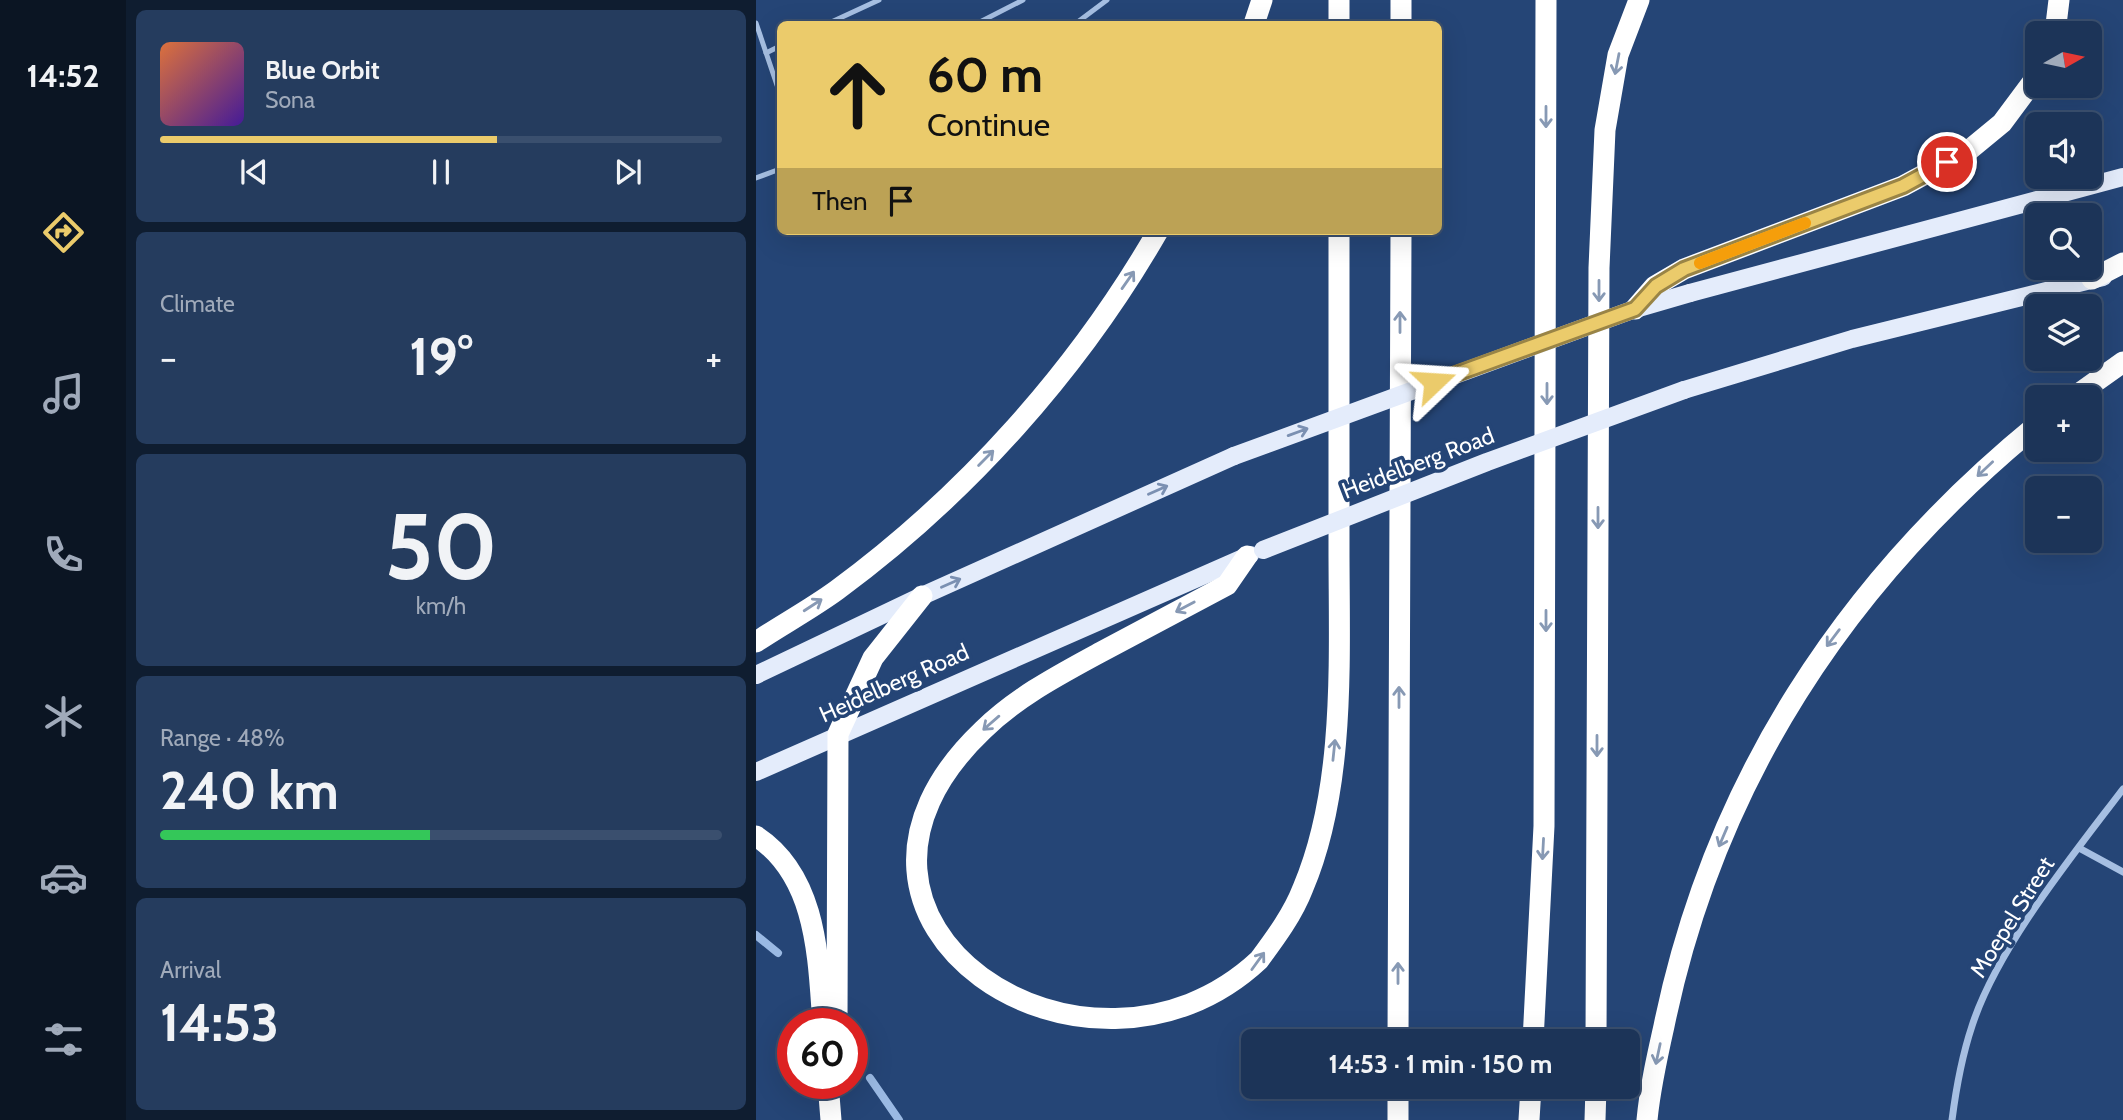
<!DOCTYPE html>
<meta charset="utf-8">
<style>
body{margin:0;font-family:Cabin,sans-serif;background:#253c5e;color:#f1f3f6;height:100vh;display:flex;flex-direction:column;font-size:26px;white-space:nowrap}
*{box-sizing:border-box;margin:0}
p{font-size:23px;color:#a0aaba}
.icon{flex:none;width:38px;height:38px;fill:none;stroke:currentColor;stroke-width:2;stroke-linecap:round;stroke-linejoin:round}
.map{position:relative;flex:1;overflow:hidden}
.details{display:flex;flex-direction:column;gap:10px;padding:10px;background:#0f1d30;width:630px}
.details>*{flex:none}
.guide{position:absolute;left:21px;top:21px;width:665px;height:214px;border-radius:10px;box-shadow:0 7px 28px #0002,0 0 0 2px #3a4f6e;background:#ebcb6b;color:#111;overflow:hidden}
.needle{width:46px;rotate:81deg}
.tools{position:absolute;left:1269px;top:21px;display:grid;gap:14px}
.tools a{display:grid;place-items:center;width:77px;height:77px;border-radius:10px;background:#1c3458;box-shadow:0 7px 28px #0002,0 0 0 2px #3a4f6e;font-size:35px}
.speed{position:absolute;left:21px;top:1008px;display:flex;gap:14px;font-size:35px;font-weight:700;text-align:center}
.speed>*{display:grid;place-content:center;width:91px;height:91px;border-radius:50%;background:#1c3458;box-shadow:0 7px 28px #0002,0 0 0 2px #3a4f6e;line-height:1}
.speed .limit{border:10px solid #d22;background:#fff;color:#111}
.pin{position:absolute;display:grid;place-items:center;width:60px;height:60px;color:#fff;margin:-30px;border:4px solid #fff;border-radius:50%;box-shadow:0 2px 7px #0007}
.me{position:absolute;width:77px;margin:-38px;rotate:70deg;stroke-linejoin:round;filter:drop-shadow(0 0 5px #0008)}
.turn{display:flex;align-items:center;gap:24px;height:147px;padding:0 35px;font-size:32px}
.turn .icon{width:91px;height:91px;stroke-width:2.5}
.turn b{display:block;font-size:49px;line-height:60px}
.then{display:flex;align-items:center;height:66px;padding:0 35px;background:#0003;gap:14px;font-size:26px}
.big{font-size:52px;font-weight:700;line-height:1.1}
.details .widget{flex:1;display:flex;flex-direction:column;justify-content:center;gap:10px;min-width:0;padding:0 24px;border-radius:10px;background:#253c5e}
.details .dial{align-items:center;gap:0}
.dial b{font-size:91px;line-height:1}
.song{display:flex;align-items:center;gap:21px}
.cover{width:84px;height:84px;border-radius:10px;background:linear-gradient(135deg,hsl(20 70% 55%),hsl(260 70% 35%))}
.played{height:7px;border-radius:4px;background:linear-gradient(90deg,#ebcb6b 60%,#3a4f6e 60%)}
.keys{display:flex;justify-content:space-around;direction:ltr}
.heat{display:flex;justify-content:space-between;align-items:center;font-size:38px;direction:ltr}
.charge{height:10px;border-radius:5px;background:linear-gradient(90deg,#34c759 48%,#3a4f6e 0)}
.trip{position:absolute;left:485px;top:1029px;width:399px;height:70px;border-radius:10px;background:#1c3458;box-shadow:0 7px 28px #0002,0 0 0 2px #3a4f6e;font-weight:700;line-height:70px;text-align:center}
main{display:flex;flex:1;min-height:0}
.dock{display:flex;flex-direction:column;width:126px;justify-content:space-around;align-items:center;background:#0b1523;color:#a0aaba}
.dock .icon{width:49px;height:49px}
.dock .current{color:#ebcb6b}
.dock b{font-size:32px;color:#f1f3f6}
.map>svg:first-child{display:block}
</style>
<main>
<nav class="dock">
<b>14:52</b>
<svg class="icon current" aria-label="directions" viewBox="0 0 24 24"><path d="M12 3l9 9-9 9-9-9zM9 14v-3h6M13 9l2 2-2 2"/></svg>
<svg class="icon" aria-label="music" viewBox="0 0 24 24"><path d="M9 18V5l10-2v13"/><circle cx="6" cy="18" r="3"/><circle cx="16" cy="16" r="3"/></svg>
<svg class="icon" aria-label="phone" viewBox="0 0 24 24"><path d="M5 4h4l2 5-3 2q2 4 5 5l2-3 5 2v4C11 20 4 13 5 4z"/></svg>
<svg class="icon" aria-label="climate" viewBox="0 0 24 24"><path d="M12 3v18M4 7l16 10M4 17L20 7"/></svg>
<svg class="icon" aria-label="car" viewBox="0 0 24 24"><path d="M5 17H2v-5l4-1 3-4h7l3 4 3 1v5h-3M9 17h6M6 11h13"/><circle cx="7" cy="17" r="2"/><circle cx="17" cy="17" r="2"/></svg>
<svg class="icon" aria-label="filters" viewBox="0 0 24 24"><path d="M4 7h16M4 17h16"/><circle cx="9" cy="7" r="2"/><circle cx="15" cy="17" r="2"/></svg>
</nav>
<section class="details">
<div class="widget">
<div class="song"><i class="cover"></i><div><b>Blue Orbit</b><p>Sona</p></div></div>
<div class="played"></div>
<div class="keys"><svg class="icon" aria-label="previous" viewBox="0 0 24 24"><path d="M18 5L8 12l10 7zM5 5v14"/></svg><svg class="icon" aria-label="pause" viewBox="0 0 24 24"><path d="M8 5v14M16 5v14"/></svg><svg class="icon" aria-label="next" viewBox="0 0 24 24"><path d="M6 5l10 7-10 7zM19 5v14"/></svg></div>
</div>
<div class="widget"><p>Climate</p>
<div class="heat"><a>−</a><b class="big">19°</b><a>+</a></div>
</div>
<div class="widget dial"><b>50</b><p>km/h</p></div>
<div class="widget"><p>Range · 48%</p><b class="big">240 km</b><div class="charge"></div></div>
<div class="widget"><p>Arrival</p><b class="big">14:53</b></div>
</section>
<div class="map">
<svg width="1367" height="1120" viewBox="0 0 1367 1120">
<rect width="100%" height="100%" fill="#254576"/>
<g fill="none" stroke-linecap="round" stroke-linejoin="round">
<g stroke="#9ab9e3" stroke-width="8">
<path d="M0,935L22,953"/>
<path d="M114,1078L143,1120"/>
</g>
<g stroke="#a6bfe2" stroke-width="5">
<path d="M0,23L24,94"/>
<path d="M71,24L123,0"/>
<path d="M220,24L267,0"/>
<path d="M319,24L351,0"/>
<path d="M10,53L24,46"/>
<path d="M0,178L24,169"/>
</g>
<g stroke="#a6bfe2" stroke-width="7">
<path d="M1323,848L1367,872"/>
<path d="M1196,1120C1200,1089 1206,1056 1216,1026C1241,948 1317,855 1367,789"/>
</g>
<g stroke="#e4ecfb" stroke-width="18">
<path d="M934,293L1367,177"/>
<path d="M928,390L1096,339L1347,277"/>
<path d="M0,675L166,596L478,456"/>
<path d="M0,772L494,555"/>
</g>
<g stroke="#fff" stroke-width="21">
<path d="M498,24L506,0"/>
<path d="M583,24V0"/>
<path d="M645,24V0"/>
<path d="M1299,33L1303,0"/>
<path d="M1336,279L1367,263"/>
<path d="M879,309L899,286L928,269L1147,186L1212,151L1246,123L1281,76"/>
<path d="M1318,397L1367,362"/>
<path d="M491,556L471,585C429,607 387,630 345,652C303,675 262,696 227,730C25,922 332,1120 503,960C520,937 537,914 547,888C590,787 583,658 583,549C583,443 583,337 583,231"/>
<path d="M0,642C27,624 55,609 81,590C210,495 322,370 402,231"/>
<path d="M0,836C62,877 62,959 67,1024"/>
<path d="M81,1024L82,734L117,658L166,596"/>
<path d="M642,1041L645,231"/>
<path d="M777,1041L788,826L790,0"/>
<path d="M840,1041L843,268L849,130L862,55L883,0"/>
<path d="M72,1083L75,1120"/>
<path d="M642,1120V1087"/>
<path d="M773,1120L775,1087"/>
<path d="M839,1120L840,1087"/>
<path d="M891,1120C894,1088 901,1057 908,1026C958,782 1089,582 1281,425"/>
</g>
<g stroke="#e4ecfb" stroke-width="18">
<path d="M478,456L879,309L934,293"/>
<path d="M507,550L731,462L928,390"/>
</g>
</g>
<defs><path id="oneway-shaft" d="M-6 0H5M1.5-3L5.5 0L1.5 3" fill="none" stroke-width="1.6" stroke-linecap="round" stroke-linejoin="round" transform="scale(1.75)"/></defs>
<g stroke="#8799b4">
<use href="#oneway-shaft" transform="translate(861 64) rotate(101)"/>
<use href="#oneway-shaft" transform="translate(790 117) rotate(90)"/>
<use href="#oneway-shaft" transform="translate(372 280) rotate(-55)"/>
<use href="#oneway-shaft" transform="translate(843 291) rotate(90)"/>
<use href="#oneway-shaft" transform="translate(644 322) rotate(-90)"/>
<use href="#oneway-shaft" transform="translate(791 394) rotate(90)"/>
<use href="#oneway-shaft" transform="translate(230 458) rotate(-45)"/>
<use href="#oneway-shaft" transform="translate(1229 469) rotate(137)"/>
<use href="#oneway-shaft" transform="translate(842 518) rotate(90)"/>
<use href="#oneway-shaft" transform="translate(57 605) rotate(-33)"/>
<use href="#oneway-shaft" transform="translate(429 607) rotate(152)"/>
<use href="#oneway-shaft" transform="translate(790 621) rotate(90)"/>
<use href="#oneway-shaft" transform="translate(1077 638) rotate(127)"/>
<use href="#oneway-shaft" transform="translate(643 697) rotate(-90)"/>
<use href="#oneway-shaft" transform="translate(235 723) rotate(139)"/>
<use href="#oneway-shaft" transform="translate(841 746) rotate(90)"/>
<use href="#oneway-shaft" transform="translate(578 750) rotate(-84)"/>
<use href="#oneway-shaft" transform="translate(967 837) rotate(113)"/>
<use href="#oneway-shaft" transform="translate(787 849) rotate(93)"/>
<use href="#oneway-shaft" transform="translate(502 961) rotate(-54)"/>
<use href="#oneway-shaft" transform="translate(642 973) rotate(-90)"/>
<use href="#oneway-shaft" transform="translate(902 1054) rotate(102)"/>
</g>
<g stroke="#7b90b2">
<use href="#oneway-shaft" transform="translate(542 432) rotate(-20)"/>
<use href="#oneway-shaft" transform="translate(402 490) rotate(-24)"/>
<use href="#oneway-shaft" transform="translate(195 583) rotate(-24)"/>
</g>
<g fill="none" stroke-linecap="round" stroke-linejoin="round">
<g stroke="#998446" stroke-width="18">
<path id="route" d="M678,382L879,309L900,286L928,269L1147,186L1191,162"/>
</g>
<use href="#route" stroke="#ebcb6b" stroke-width="12"/>
<path stroke="#f59e0b" stroke-width="12" d="M944,263L1049,223"/>
</g>
<g text-anchor="middle" dominant-baseline="central" stroke-width="7" stroke-linejoin="round" paint-order="stroke">
<g font-size="23" fill="#fff" stroke="#254576">
<text transform="translate(662 463) rotate(-21)">Heidelberg Road</text>
<text transform="translate(138 683) rotate(-24)">Heidelberg Road</text>
<text transform="translate(1256 917) rotate(-58)">Moepel Street</text>
</g>
</g>
</svg>
<div class="tools">
<a><svg class="needle" viewBox="-14 -14 28 28"><path d="M0-13l5 13h-10z" fill="#e53935"/><path d="M0 13l5-13h-10z" fill="#a0aaba"/></svg></a>
<a><svg class="icon" aria-label="sound" viewBox="0 0 24 24"><path d="M4 9h4l5-4v14l-5-4H4zM17 9q2 3 0 6"/></svg></a>
<a><svg class="icon" aria-label="search" viewBox="0 0 24 24"><circle cx="10" cy="10" r="6"/><path d="M15 15l6 6"/></svg></a>
<a><svg class="icon" aria-label="layers" viewBox="0 0 24 24"><path d="M12 4l9 5-9 5-9-5zM3 14l9 5 9-5"/></svg></a>
<a>+</a>
<a>−</a>
</div>
<div class="speed"><div class="limit">60</div></div>
<div class="pin" style="left:1191px;top:162px;background:#d93025"><svg class="icon" aria-label="arrive" viewBox="0 0 24 24"><path d="M6 21V4h12l-3 4 3 4H6"/></svg></div>
<svg class="me" style="left:678px;top:382px" viewBox="-20 -20 40 40"><path d="M0-17L14 15 0 8-14 15z" fill="#ebcb6b" stroke="#fff" stroke-width="4"/></svg>
<div class="trip">14:53 · 1 min · 150 m</div>
<div class="guide">
<div class="turn"><svg class="icon" aria-label="ahead" viewBox="0 0 24 24"><path d="M12 20V5M6 11l6-6 6 6"/></svg><div><b>60 m</b>Continue</div></div>
<div class="then">Then<svg class="icon" aria-label="arrive" viewBox="0 0 24 24"><path d="M6 21V4h12l-3 4 3 4H6"/></svg></div>
</div>
</div>
</main>
